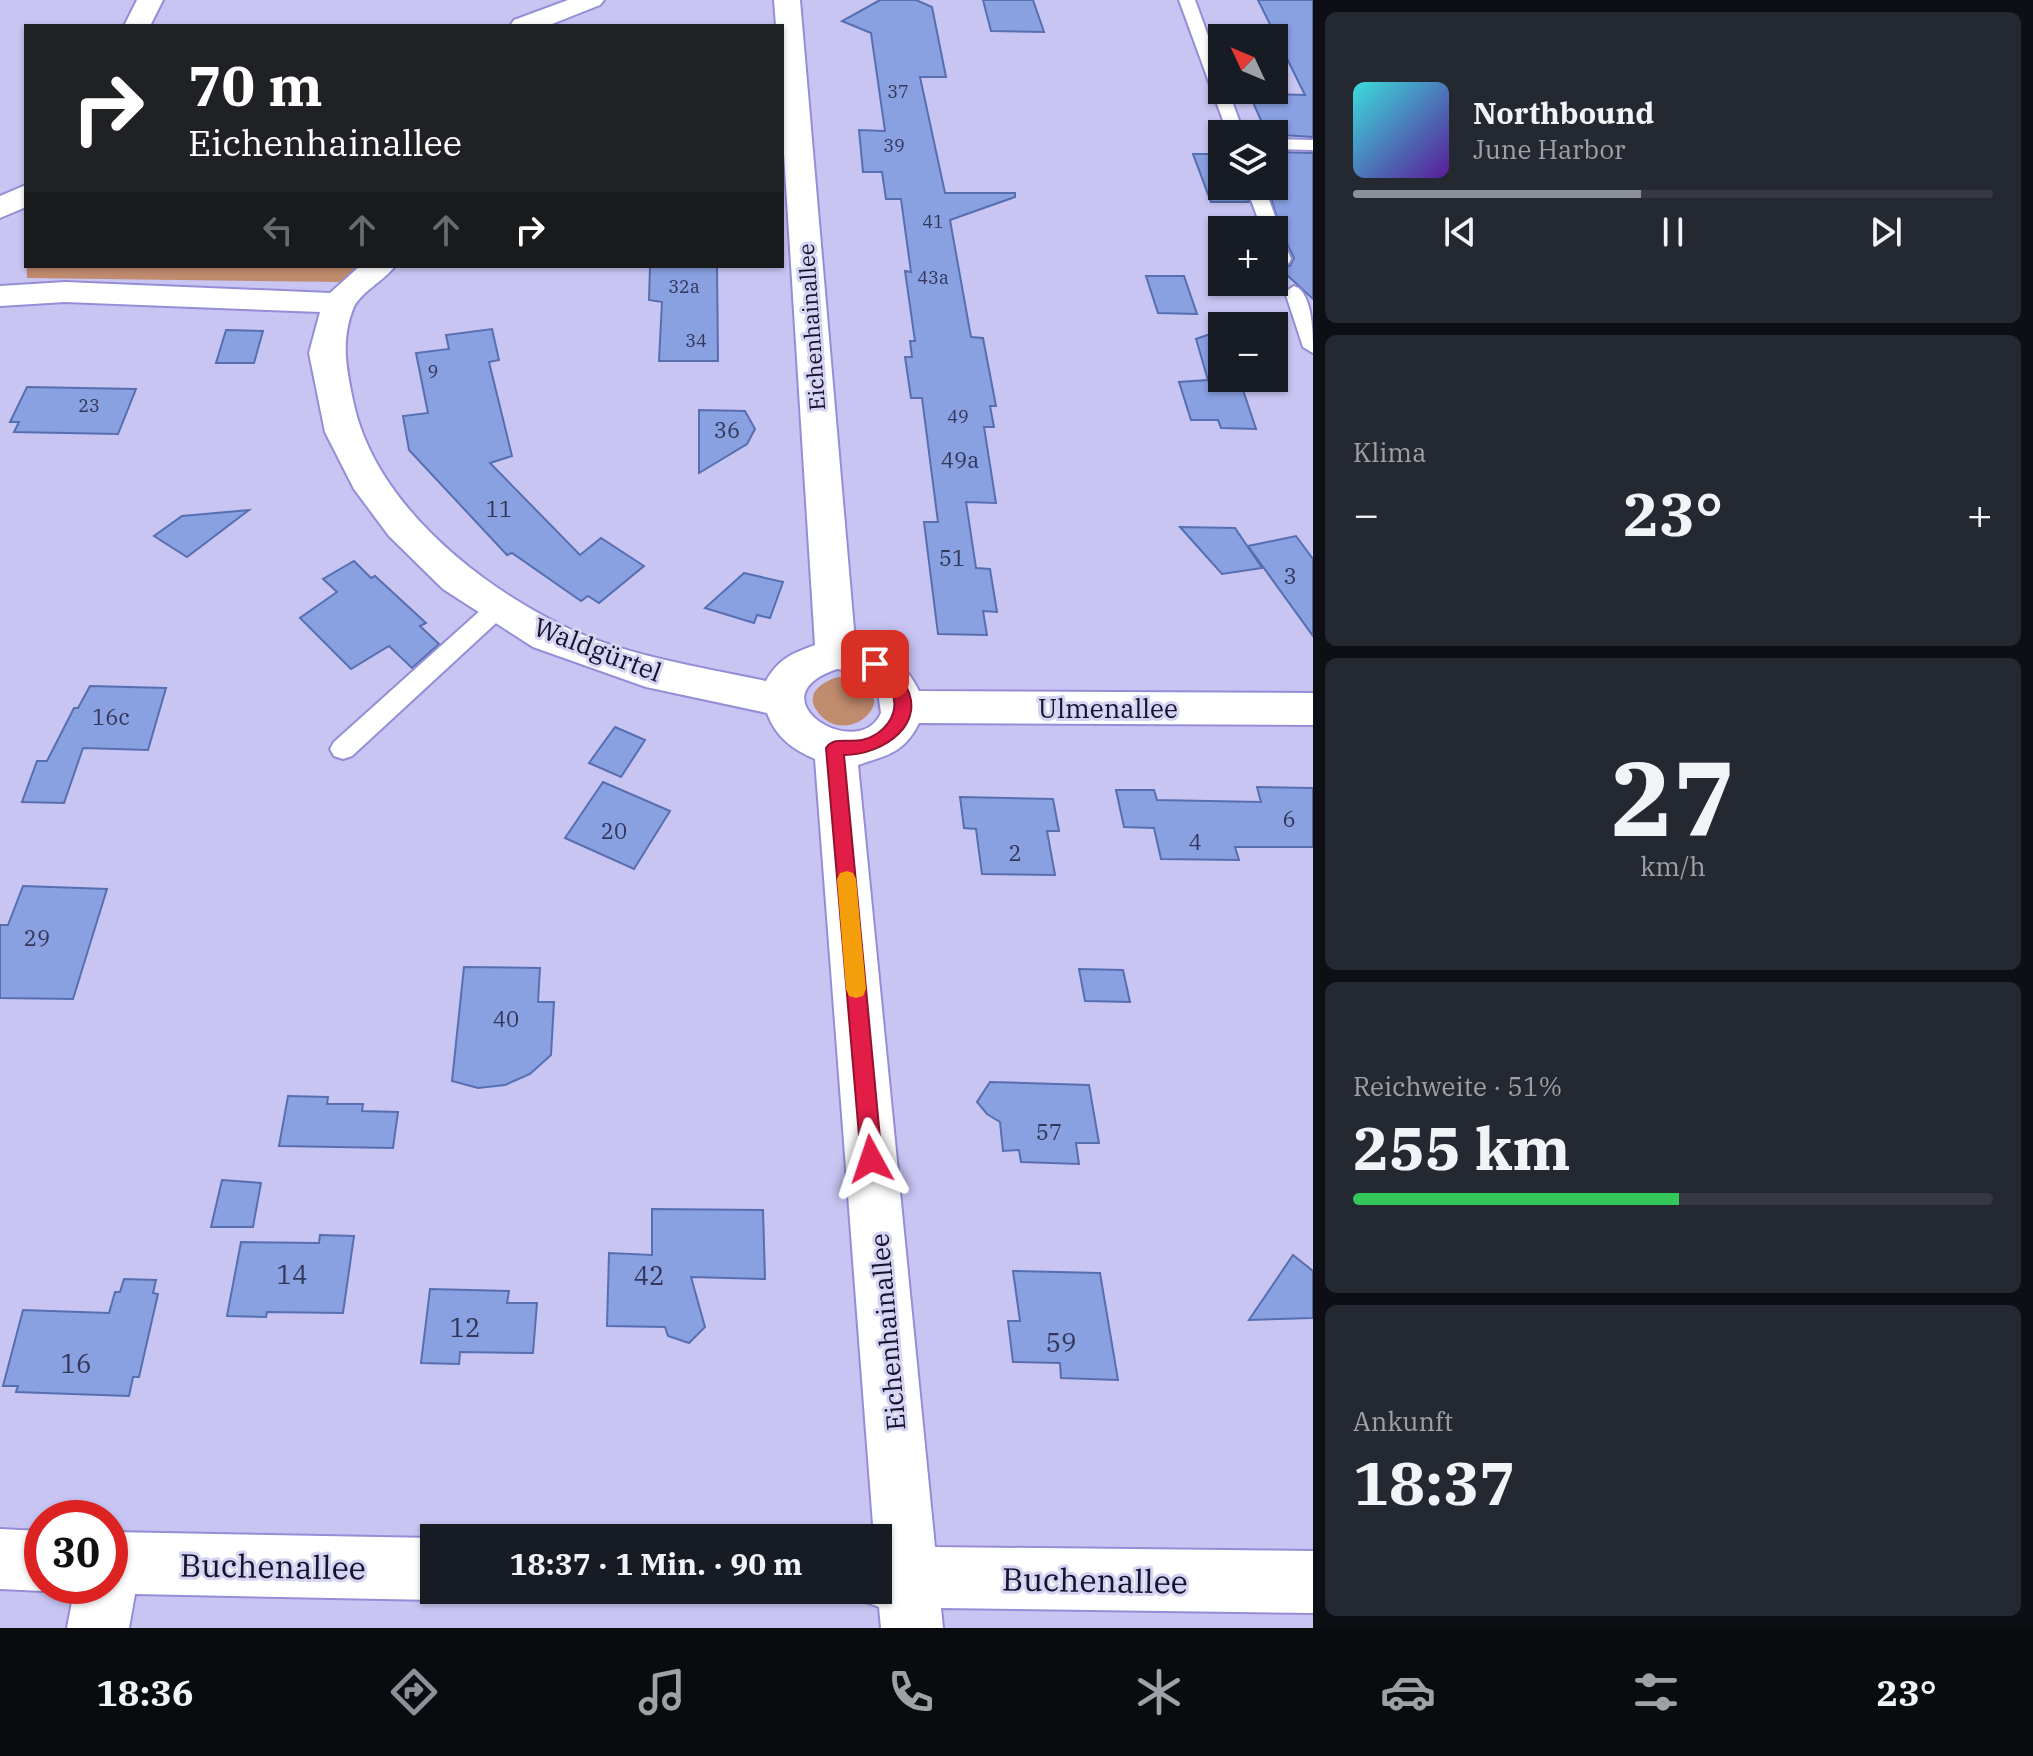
<!DOCTYPE html>
<html lang="de">
<meta charset="utf-8">
<style>
body{margin:0;font-family:"IBM Plex Serif",serif;background:#242831;color:#f1f3f6;height:100vh;display:flex;flex-direction:column;font-size:30px;white-space:nowrap}
*{box-sizing:border-box;margin:0}
p{font-size:26px;color:#9ea1a6}
.icon{flex:none;width:44px;height:44px;fill:none;stroke:currentColor;stroke-width:2;stroke-linecap:round;stroke-linejoin:round}
.map{position:relative;flex:1;overflow:hidden}
.panel{display:flex;flex-direction:column;gap:12px;padding:12px;background:#0d0f14;width:720px}
.panel>*{flex:none}
.banner{position:absolute;left:24px;top:24px;width:760px;height:244px;border-radius:0px;box-shadow:0 2px 6px #0004;background:#202124;color:#fff;overflow:hidden}
.needle{width:52px;rotate:314deg}
.controls{position:absolute;left:1208px;top:24px;display:grid;gap:16px}
.controls a{display:grid;place-items:center;width:80px;height:80px;border-radius:0px;background:#171b24;box-shadow:0 2px 6px #0004;font-size:40px}
.speed{position:absolute;left:24px;top:1500px;display:flex;gap:16px;font-size:40px;font-weight:700;text-align:center}
.speed>*{display:grid;place-content:center;width:104px;height:104px;border-radius:50%;background:#171b24;box-shadow:0 2px 6px #0004;line-height:1}
.speed .limit{border:12px solid #d22;background:#fff;color:#111}
.pin{position:absolute;display:grid;place-items:center;width:68px;height:68px;color:#fff;margin:-34px;border-radius:16px;box-shadow:0 4px 12px #0006}
.me{position:absolute;width:88px;margin:-44px;rotate:355deg;stroke-linejoin:round;filter:drop-shadow(0 0 6px #0008)}
.turn{display:flex;align-items:center;gap:28px;height:168px;padding:0 32px;font-size:36px}
.turn .icon{width:104px;height:104px;stroke-width:2.5}
.turn b{display:block;font-size:56px;line-height:68px}
.lanes{display:flex;align-items:center;height:76px;padding:0 32px;background:#0003;justify-content:center;gap:40px;direction:ltr}
.lanes .off{opacity:.35}
.big{font-size:60px;font-weight:700;line-height:1.1}
.panel .card{flex:1;display:flex;flex-direction:column;justify-content:center;gap:12px;min-width:0;padding:0 28px;border-radius:12px;background:#242831}
.panel .dial{align-items:center;gap:0}
.dial b{font-size:104px;line-height:1}
.song{display:flex;align-items:center;gap:24px}
.cover{width:96px;height:96px;border-radius:12px;background:linear-gradient(135deg,hsl(180 70% 55%),hsl(270 70% 35%))}
.played{height:8px;border-radius:4px;background:linear-gradient(90deg,#8c9099 45%,#363941 45%)}
.keys{display:flex;justify-content:space-around;direction:ltr}
.heat{display:flex;justify-content:space-between;align-items:center;font-size:44px;direction:ltr}
.charge{height:12px;border-radius:6px;background:linear-gradient(90deg,#34c759 51%,#363941 0)}
.trip{position:absolute;left:420px;top:1524px;width:472px;height:80px;border-radius:0px;background:#171b24;box-shadow:0 2px 6px #0004;font-weight:700;line-height:80px;text-align:center}
.tabs{display:flex;height:128px;justify-content:space-around;align-items:center;background:#090b0e;color:#9ea1a6}
.tabs .icon{width:56px;height:56px}
.tabs .selected{color:#8c9099}
.tabs b{font-size:36px;color:#f1f3f6}
main{display:flex;flex:1;min-height:0}
.map>svg:first-child{display:block}
</style>
<main>
<div class="map">
<svg width="1313" height="1628" viewBox="0 0 1313 1628">
<rect width="100%" height="100%" fill="#c8c5f3"/>
<g fill="#c18b6e">
<path d="M26,250V266H356L342,282L27,278Z"/>
<path d="M839,677C915,686 849,755 817,711C804,693 823,681 839,677Z"/>
</g>
<g fill="#89a0e1" stroke="#576eb0" stroke-width="2">
<path d="M880,0H916L932,7L946,77H920L945,193H1015V197L950,220L971,337L983,338L996,406H990L994,427H984L996,503L966,502L976,568L990,569L997,612L983,611L987,635L938,634L924,522H938L922,398H911L905,357H912L910,341H915L905,271L911,272L901,199H886L882,172H863L859,130L885,131L871,33L842,21Z"/>
<path d="M983,0H1033L1044,32L991,31Z"/>
<path d="M1258,0H1313V137L1267,134L1252,100H1271L1268,94L1305,95Z"/>
<path d="M1275,152L1313,153V299L1276,265L1290,266L1294,258L1282,233L1267,186H1274Z"/>
<path d="M1193,154H1222V186H1243L1249,202H1211Z"/>
<path d="M650,266H717L718,361H659L662,302L649,300Z"/>
<path d="M1146,276H1184L1197,314L1158,313Z"/>
<path d="M492,329L499,360L489,362L512,456L490,463L580,555L601,538L644,566L599,603L588,596L581,601L512,553L507,555L409,450L403,416L428,413L416,353L449,349L446,335Z"/>
<path d="M226,330L263,331L254,363H216Z"/>
<path d="M1219,331L1222,378L1240,381L1256,429L1221,428L1218,420H1191L1179,382L1208,380L1196,339Z"/>
<path d="M27,387L136,389L118,434L14,432L19,422H10Z"/>
<path d="M699,410L745,411L755,429L747,444L699,473Z"/>
<path d="M249,510L187,557L154,536L182,516Z"/>
<path d="M1180,527L1235,528L1262,568L1222,574Z"/>
<path d="M1296,536L1313,559V636L1248,546Z"/>
<path d="M354,561L371,578L375,576L426,623L420,626L439,644L412,668L389,646L351,669L300,618L337,592L323,579Z"/>
<path d="M744,573L783,582L770,618L757,615L754,623L705,608Z"/>
<path d="M90,686L166,688L148,750L83,748L64,803L22,802L37,761H47L74,708H78Z"/>
<path d="M615,727L645,740L621,777L589,763Z"/>
<path d="M603,782L670,811L634,869L565,838Z"/>
<path d="M1257,787L1313,788V847H1235L1239,860L1161,859L1154,828L1124,827L1116,790H1154L1157,800L1261,802Z"/>
<path d="M960,797L1053,799L1059,831H1047L1055,875L982,874L976,829L964,828Z"/>
<path d="M23,886L107,889L73,999L0,998V925H8Z"/>
<path d="M464,967L540,968L538,1002H554L551,1055L530,1074L505,1085L478,1088L452,1081Z"/>
<path d="M1079,969L1123,970L1130,1002L1085,1001Z"/>
<path d="M990,1082L1089,1085L1099,1143H1076L1079,1164L1021,1162L1019,1150L1003,1151L1000,1122L987,1114L977,1102Z"/>
<path d="M288,1096L328,1097L327,1104H363L362,1111L398,1112L393,1148L279,1146Z"/>
<path d="M222,1180L261,1183L253,1227H211Z"/>
<path d="M652,1209L763,1210L765,1279L691,1277L705,1327L689,1343L668,1336L665,1327L607,1326L609,1253L652,1255Z"/>
<path d="M320,1235L354,1236L343,1313L267,1312L266,1317L227,1316L241,1242L319,1243Z"/>
<path d="M1293,1255L1313,1271V1318L1249,1320Z"/>
<path d="M1013,1271L1100,1273L1118,1380L1061,1378L1060,1363L1013,1362L1008,1321H1020Z"/>
<path d="M124,1279L156,1280L153,1293L158,1294L139,1377H133L129,1396L16,1392L18,1386H3L23,1310L109,1313L115,1292H120Z"/>
<path d="M430,1289L509,1291L507,1303H537L533,1353L460,1352L459,1364L421,1363Z"/>
</g>
<g fill="none" stroke-linecap="round" stroke-linejoin="round">
<g stroke="#958dd6" stroke-width="4">
<g id="service">
<path d="M1179,0H1195L1222,74V90H1228L1244,134H1228Z"/>
<path d="M1274,139L1313,140V150L1274,149Z"/>
<path d="M1246,186H1264L1280,230L1278,233L1283,238L1291,259L1289,263L1282,265L1274,261V230H1262Z"/>
<path d="M1294,286C1313,292 1313,335 1313,353L1303,347L1285,292Z"/>
<path d="M500,597L508,600L512,606L508,612L352,756L343,759L334,756L330,749L334,742L492,600Z"/>
</g>
</g>
<g stroke="#958dd6" stroke-width="4">
<g id="minor">
<path d="M137,0H163L150,26H124Z"/>
<path d="M568,0H604L600,5L547,26H510L514,20Z"/>
<path d="M774,0H800L855,641C888,649 904,662 919,691L1313,693V725L919,723C904,753 888,755 858,765L935,1547L1313,1551V1613L941,1608L943,1628H881L879,1607L858,1599L855,1590H878V1538H874L815,759C792,749 776,737 767,713L646,687L533,647L443,589L389,536L354,489L325,432L309,353L320,312L65,302L0,306V286L65,282L330,293L360,266H395C384,281 359,293 353,309C340,343 347,371 354,405C376,502 474,582 561,625C621,655 700,667 766,681C778,659 793,653 815,645L782,122V26H776ZM837,669L858,673L878,692L881,713C859,764 751,698 837,669Z"/>
<path d="M26,185V207L0,218V196Z"/>
<path d="M0,1529L42,1531V1586H55L42,1591L0,1589Z"/>
<path d="M110,1532L434,1538V1590H456L434,1600L135,1594L129,1628H67L75,1586H110Z"/>
</g>
</g>
<use href="#service" fill="#fff" fill-rule="evenodd"/>
<use href="#minor" fill="#fff" fill-rule="evenodd"/>
</g>
<path fill="#e11d48" stroke="#92132f" stroke-width="2" d="M875,657C888,661 896,671 903,681C931,723 883,755 844,755L882,1159L879,1167L871,1170L864,1167L861,1159L826,748C834,736 849,743 862,740C883,735 901,715 892,692C888,680 874,674 867,664Z"/>
<path fill="#f59e0b" d="M847,871L853,873L856,879L866,989L863,996L856,998L849,996L846,989L837,879L840,873Z"/>
<g text-anchor="middle" dominant-baseline="central" stroke-width="6" stroke-linejoin="round" paint-order="stroke">
<g font-size="18" fill="#33365b">
<text x="898" y="91">37</text>
<text x="894" y="145">39</text>
<text x="933" y="221">41</text>
<text x="933" y="277">43a</text>
<text x="684" y="286">32a</text>
<text x="696" y="340">34</text>
<text x="433" y="371">9</text>
<text x="89" y="405">23</text>
<text x="958" y="416">49</text>
</g>
<g font-size="22" fill="#16122e" stroke="#d6d4f3">
<text transform="translate(811 327) rotate(-94)">Eichenhainallee</text>
</g>
<g font-size="22" fill="#33365b">
<text x="727" y="429">36</text>
<text x="960" y="459">49a</text>
<text x="499" y="508">11</text>
<text x="952" y="557">51</text>
<text x="1290" y="575">3</text>
<text x="111" y="716">16c</text>
<text x="1289" y="818">6</text>
<text x="614" y="830">20</text>
<text x="1195" y="841">4</text>
<text x="1015" y="852">2</text>
<text x="37" y="937">29</text>
<text x="506" y="1018">40</text>
<text x="1049" y="1131">57</text>
</g>
<g font-size="26" fill="#16122e" stroke="#d6d4f3">
<text transform="translate(598 649) rotate(21)">Waldgürtel</text>
<text x="1108" y="708">Ulmenallee</text>
<text transform="translate(887 1332) rotate(-95)">Eichenhainallee</text>
</g>
<g font-size="26" fill="#33365b">
<text x="292" y="1274">14</text>
<text x="649" y="1275">42</text>
<text x="465" y="1327">12</text>
<text x="1061" y="1342">59</text>
<text x="76" y="1363">16</text>
</g>
<g font-size="32" fill="#16122e" stroke="#d6d4f3">
<text transform="translate(273 1566) rotate(1)">Buchenallee</text>
<text transform="translate(1095 1580) rotate(1)">Buchenallee</text>
</g>
</g>
</svg>
<div class="controls">
<a><svg class="needle" viewBox="-14 -14 28 28"><path d="M0-13l5 13h-10z" fill="#e53935"/><path d="M0 13l5-13h-10z" fill="#9ea1a6"/></svg></a>
<a><svg class="icon" aria-label="layers" viewBox="0 0 24 24"><path d="M12 4l9 5-9 5-9-5zM3 14l9 5 9-5"/></svg></a>
<a>+</a>
<a>−</a>
</div>
<div class="speed"><div class="limit">30</div></div>
<div class="pin" style="left:875px;top:664px;background:#d93025"><svg class="icon" aria-label="arrive" viewBox="0 0 24 24"><path d="M6 21V4h12l-3 4 3 4H6"/></svg></div>
<svg class="me" style="left:871px;top:1159px" viewBox="-20 -20 40 40"><path d="M0-17L14 15 0 8-14 15z" fill="#e11d48" stroke="#fff" stroke-width="4"/></svg>
<div class="trip">18:37 · 1 Min. · 90 m</div>
<div class="banner">
<div class="turn"><svg class="icon" aria-label="right" viewBox="0 0 24 24"><path d="M7 20v-9h11M14 6l5 5-5 5"/></svg><div><b>70 m</b>Eichenhainallee</div></div>
<div class="lanes"><svg class="icon off" aria-label="left" viewBox="0 0 24 24"><path d="M17 20v-9H6M10 6l-5 5 5 5"/></svg><svg class="icon off" aria-label="ahead" viewBox="0 0 24 24"><path d="M12 20V5M6 11l6-6 6 6"/></svg><svg class="icon off" aria-label="ahead" viewBox="0 0 24 24"><path d="M12 20V5M6 11l6-6 6 6"/></svg><svg class="icon" aria-label="right" viewBox="0 0 24 24"><path d="M7 20v-9h11M14 6l5 5-5 5"/></svg></div>
</div>
</div>
<section class="panel">
<div class="card">
<div class="song"><i class="cover"></i><div><b>Northbound</b><p>June Harbor</p></div></div>
<div class="played"></div>
<div class="keys"><svg class="icon" aria-label="previous" viewBox="0 0 24 24"><path d="M18 5L8 12l10 7zM5 5v14"/></svg><svg class="icon" aria-label="pause" viewBox="0 0 24 24"><path d="M8 5v14M16 5v14"/></svg><svg class="icon" aria-label="next" viewBox="0 0 24 24"><path d="M6 5l10 7-10 7zM19 5v14"/></svg></div>
</div>
<div class="card"><p>Klima</p>
<div class="heat"><a>−</a><b class="big">23°</b><a>+</a></div>
</div>
<div class="card dial"><b>27</b><p>km/h</p></div>
<div class="card"><p>Reichweite · 51%</p><b class="big">255 km</b><div class="charge"></div></div>
<div class="card"><p>Ankunft</p><b class="big">18:37</b></div>
</section>
</main>
<nav class="tabs">
<b>18:36</b>
<svg class="icon selected" aria-label="directions" viewBox="0 0 24 24"><path d="M12 3l9 9-9 9-9-9zM9 14v-3h6M13 9l2 2-2 2"/></svg>
<svg class="icon" aria-label="music" viewBox="0 0 24 24"><path d="M9 18V5l10-2v13"/><circle cx="6" cy="18" r="3"/><circle cx="16" cy="16" r="3"/></svg>
<svg class="icon" aria-label="phone" viewBox="0 0 24 24"><path d="M5 4h4l2 5-3 2q2 4 5 5l2-3 5 2v4C11 20 4 13 5 4z"/></svg>
<svg class="icon" aria-label="climate" viewBox="0 0 24 24"><path d="M12 3v18M4 7l16 10M4 17L20 7"/></svg>
<svg class="icon" aria-label="car" viewBox="0 0 24 24"><path d="M5 17H2v-5l4-1 3-4h7l3 4 3 1v5h-3M9 17h6M6 11h13"/><circle cx="7" cy="17" r="2"/><circle cx="17" cy="17" r="2"/></svg>
<svg class="icon" aria-label="filters" viewBox="0 0 24 24"><path d="M4 7h16M4 17h16"/><circle cx="9" cy="7" r="2"/><circle cx="15" cy="17" r="2"/></svg>
<b>23°</b>
</nav>
